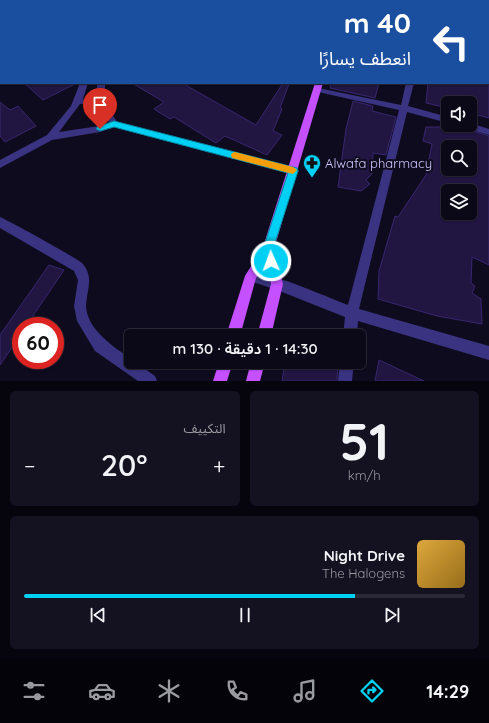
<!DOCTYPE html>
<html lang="ar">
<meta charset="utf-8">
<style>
body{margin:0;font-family:Quicksand,"Noto Sans Arabic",sans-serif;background:#141120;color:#f1f3f6;direction:rtl;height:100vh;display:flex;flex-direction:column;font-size:15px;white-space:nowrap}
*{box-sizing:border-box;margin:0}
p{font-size:13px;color:#9a9aa1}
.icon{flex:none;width:22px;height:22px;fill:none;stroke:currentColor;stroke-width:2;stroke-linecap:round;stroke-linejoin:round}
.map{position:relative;height:381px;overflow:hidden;direction:ltr}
.details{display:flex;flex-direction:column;gap:10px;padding:10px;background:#06040d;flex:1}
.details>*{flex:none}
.banner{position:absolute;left:0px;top:0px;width:489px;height:84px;box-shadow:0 1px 3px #0004,0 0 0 1px #2b2936;direction:rtl;background:#1a4fa0;color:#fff;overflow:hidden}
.fabs{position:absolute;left:441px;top:96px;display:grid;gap:8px}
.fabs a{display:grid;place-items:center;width:36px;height:36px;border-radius:6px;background:#0b0817;box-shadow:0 1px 3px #0004,0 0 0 1px #2b2936;font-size:20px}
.speed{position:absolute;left:12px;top:317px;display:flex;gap:8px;font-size:20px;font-weight:700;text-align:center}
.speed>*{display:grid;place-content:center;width:52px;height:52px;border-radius:50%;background:#0b0817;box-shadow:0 1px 3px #0004,0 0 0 1px #2b2936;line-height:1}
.speed .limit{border:6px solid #d22;background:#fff;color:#111}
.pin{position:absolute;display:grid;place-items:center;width:34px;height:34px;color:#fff;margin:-41px -17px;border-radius:50% 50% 50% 0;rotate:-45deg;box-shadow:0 0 4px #0007}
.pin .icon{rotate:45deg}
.me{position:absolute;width:44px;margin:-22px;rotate:358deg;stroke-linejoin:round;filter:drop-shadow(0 0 3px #0008)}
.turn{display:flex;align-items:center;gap:14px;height:84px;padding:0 12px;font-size:18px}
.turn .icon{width:52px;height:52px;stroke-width:2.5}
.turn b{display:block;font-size:28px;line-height:34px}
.big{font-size:30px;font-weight:600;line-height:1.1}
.details .card{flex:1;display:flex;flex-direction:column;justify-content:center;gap:6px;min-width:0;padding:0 14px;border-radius:6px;background:#141120}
.details .dial{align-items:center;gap:0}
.dial b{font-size:52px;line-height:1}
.song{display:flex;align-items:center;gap:12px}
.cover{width:48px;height:48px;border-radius:6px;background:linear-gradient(135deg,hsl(40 70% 55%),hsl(40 70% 35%))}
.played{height:4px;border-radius:2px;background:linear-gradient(90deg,#00d1f4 75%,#2b2936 75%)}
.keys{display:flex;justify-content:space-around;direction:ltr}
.heat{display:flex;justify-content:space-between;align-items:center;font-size:22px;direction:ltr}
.details .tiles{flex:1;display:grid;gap:10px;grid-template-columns:1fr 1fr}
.card:last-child{grid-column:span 2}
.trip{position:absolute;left:124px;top:329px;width:242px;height:40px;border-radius:6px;background:#0b0817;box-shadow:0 1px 3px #0004,0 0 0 1px #2b2936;font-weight:600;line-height:40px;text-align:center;direction:rtl}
.tabs{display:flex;height:64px;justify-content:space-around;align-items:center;background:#040309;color:#9a9aa1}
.tabs .icon{width:28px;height:28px}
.tabs .current{color:#00d1f4}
.tabs b{font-size:18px;color:#f1f3f6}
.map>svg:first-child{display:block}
</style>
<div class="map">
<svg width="489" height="381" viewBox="0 0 489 381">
<rect width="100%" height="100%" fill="#0f0b1f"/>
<g fill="#201641" stroke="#38266f" fill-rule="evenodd">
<path d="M24,83H77L43,100Z"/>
<path d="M132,83H182L256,125L283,83H287L289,84L280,108L282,109L273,131L282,135L267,155L225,136L216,143L174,117L170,119L154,109L164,102Z"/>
<path d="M331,83H379L375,98L330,88Z"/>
<path d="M428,83H489V118L470,113V103H448V108L426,103Z"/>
<path d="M353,101L373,106L372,111L396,117L386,155L373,153L372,174L366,180L370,184L361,191L338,187L346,129Z"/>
<path d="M0,102L10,110L18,106L36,126L5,142L0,136Z"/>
<path d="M426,127H461L489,136V265L472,257L471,283L475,286L472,293L481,299L482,324L437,316L378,299L379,271L395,216L398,217L426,175L432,144L423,141ZM448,147H470V169H448ZM448,191H470V213H448Z"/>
<path d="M49,265L64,270L26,326H21V334L0,365V335Z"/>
<path d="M379,360L424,381H375Z"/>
<path d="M285,362H338L337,381H282Z"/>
</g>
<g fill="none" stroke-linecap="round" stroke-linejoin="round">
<g fill="#393381" fill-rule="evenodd">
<rect x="100" y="0" width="6" height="1"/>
<rect x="114" y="0" width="6" height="1"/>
<rect x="428" y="0" width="6" height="1"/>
<path d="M80,83H88L83,99L97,98V83H105V102L117,122L294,167L297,168L299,171L297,174L294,175L114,127L100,132L52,140L0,168V160L47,135L71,106ZM97,103L104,111L109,123L99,126L59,132L80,104Z"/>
<path d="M406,83H414L408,106L448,117V123L407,112L359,309L489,346V360L358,321L357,336H343L345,317L277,290L247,280L245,276L247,272C259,267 332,299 348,305L399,110L318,92L314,90L318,88L401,105Z"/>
<path d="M470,123L489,129V135L462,127L461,125H470Z"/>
<path d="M0,217C9,221 79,259 83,264C94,278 87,289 86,305C86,329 114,347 131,359V362H135L155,376L157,381H138L95,351L77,321L74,306L78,280L74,271L0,228Z"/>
<path d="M340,362H354L352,381H338Z"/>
</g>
<g fill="#c550ff" fill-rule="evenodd">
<path d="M315,83H323L274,249L283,284L271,336H257L271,284L266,263L256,278L240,336H226L245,276L263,247Z"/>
<path d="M219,362H233L227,381H213Z"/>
<path d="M251,362H265L260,381H246Z"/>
</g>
</g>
<path fill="#00d1f4" stroke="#00889f" d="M114,121L297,168L298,171L273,249L277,261L275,264L271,266L268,264L263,249L288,173L114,127L100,131L96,129L97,127Z"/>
<path fill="#f59e0b" d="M235,152L293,167L297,170L293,174L232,158L231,155L232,153Z"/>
<defs>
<g id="pharmacy-pin" transform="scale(0.9)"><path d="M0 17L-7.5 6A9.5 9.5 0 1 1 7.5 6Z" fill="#00d1f4" stroke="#0f0b1f"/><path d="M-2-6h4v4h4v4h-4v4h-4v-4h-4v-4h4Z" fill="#111"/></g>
</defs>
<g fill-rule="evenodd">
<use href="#pharmacy-pin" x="312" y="163"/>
</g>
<g text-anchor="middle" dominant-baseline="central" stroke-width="4" stroke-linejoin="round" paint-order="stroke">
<g font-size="13" fill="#d1c9ff" stroke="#0f0b1f" text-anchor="start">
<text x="325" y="163">Alwafa pharmacy</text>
</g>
</g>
</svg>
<div class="fabs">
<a><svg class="icon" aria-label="sound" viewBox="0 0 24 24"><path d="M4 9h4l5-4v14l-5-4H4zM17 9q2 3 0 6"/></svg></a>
<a><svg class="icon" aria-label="search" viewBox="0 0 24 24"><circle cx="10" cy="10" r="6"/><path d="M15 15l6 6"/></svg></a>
<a><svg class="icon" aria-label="layers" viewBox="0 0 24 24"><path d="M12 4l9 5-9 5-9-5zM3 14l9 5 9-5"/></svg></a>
</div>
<div class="speed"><div class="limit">60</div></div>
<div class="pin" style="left:100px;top:129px;background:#d93025"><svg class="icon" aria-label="arrive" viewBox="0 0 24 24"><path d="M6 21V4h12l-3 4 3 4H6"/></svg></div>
<svg class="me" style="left:271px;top:261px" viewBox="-20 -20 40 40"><circle r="17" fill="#00d1f4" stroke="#fff" stroke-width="3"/><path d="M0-11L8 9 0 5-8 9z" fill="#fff"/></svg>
<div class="trip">14:30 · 1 دقيقة · 130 m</div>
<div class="banner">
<div class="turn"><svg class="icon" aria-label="left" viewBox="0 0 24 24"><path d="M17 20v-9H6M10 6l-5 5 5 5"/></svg><div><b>40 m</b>انعطف يسارًا</div></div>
</div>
</div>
<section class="details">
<div class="tiles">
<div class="card dial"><b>51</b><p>km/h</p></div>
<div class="card"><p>التكييف</p>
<div class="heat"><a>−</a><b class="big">20°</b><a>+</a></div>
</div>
<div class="card">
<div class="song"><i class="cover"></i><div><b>Night Drive</b><p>The Halogens</p></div></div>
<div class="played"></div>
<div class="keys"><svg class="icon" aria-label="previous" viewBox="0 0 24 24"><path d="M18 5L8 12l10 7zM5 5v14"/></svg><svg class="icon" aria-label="pause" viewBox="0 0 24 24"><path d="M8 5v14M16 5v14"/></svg><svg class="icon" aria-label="next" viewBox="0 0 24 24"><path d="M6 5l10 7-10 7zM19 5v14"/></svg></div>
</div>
</div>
</section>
<nav class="tabs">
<b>14:29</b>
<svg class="icon current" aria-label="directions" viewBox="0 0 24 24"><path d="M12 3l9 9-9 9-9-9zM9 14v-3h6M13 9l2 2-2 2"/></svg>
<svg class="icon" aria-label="music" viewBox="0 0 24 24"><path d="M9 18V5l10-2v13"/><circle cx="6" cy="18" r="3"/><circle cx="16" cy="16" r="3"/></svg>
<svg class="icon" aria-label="phone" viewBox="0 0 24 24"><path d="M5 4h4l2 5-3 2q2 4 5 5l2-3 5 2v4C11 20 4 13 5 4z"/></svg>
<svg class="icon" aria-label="climate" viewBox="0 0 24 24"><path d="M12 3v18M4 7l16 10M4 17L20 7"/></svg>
<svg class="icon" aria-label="car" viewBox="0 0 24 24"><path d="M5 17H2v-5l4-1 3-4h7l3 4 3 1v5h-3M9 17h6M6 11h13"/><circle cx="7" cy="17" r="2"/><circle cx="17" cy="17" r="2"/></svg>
<svg class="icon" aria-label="filters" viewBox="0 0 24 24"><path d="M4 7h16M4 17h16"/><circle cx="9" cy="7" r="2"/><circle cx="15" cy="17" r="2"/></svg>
</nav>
